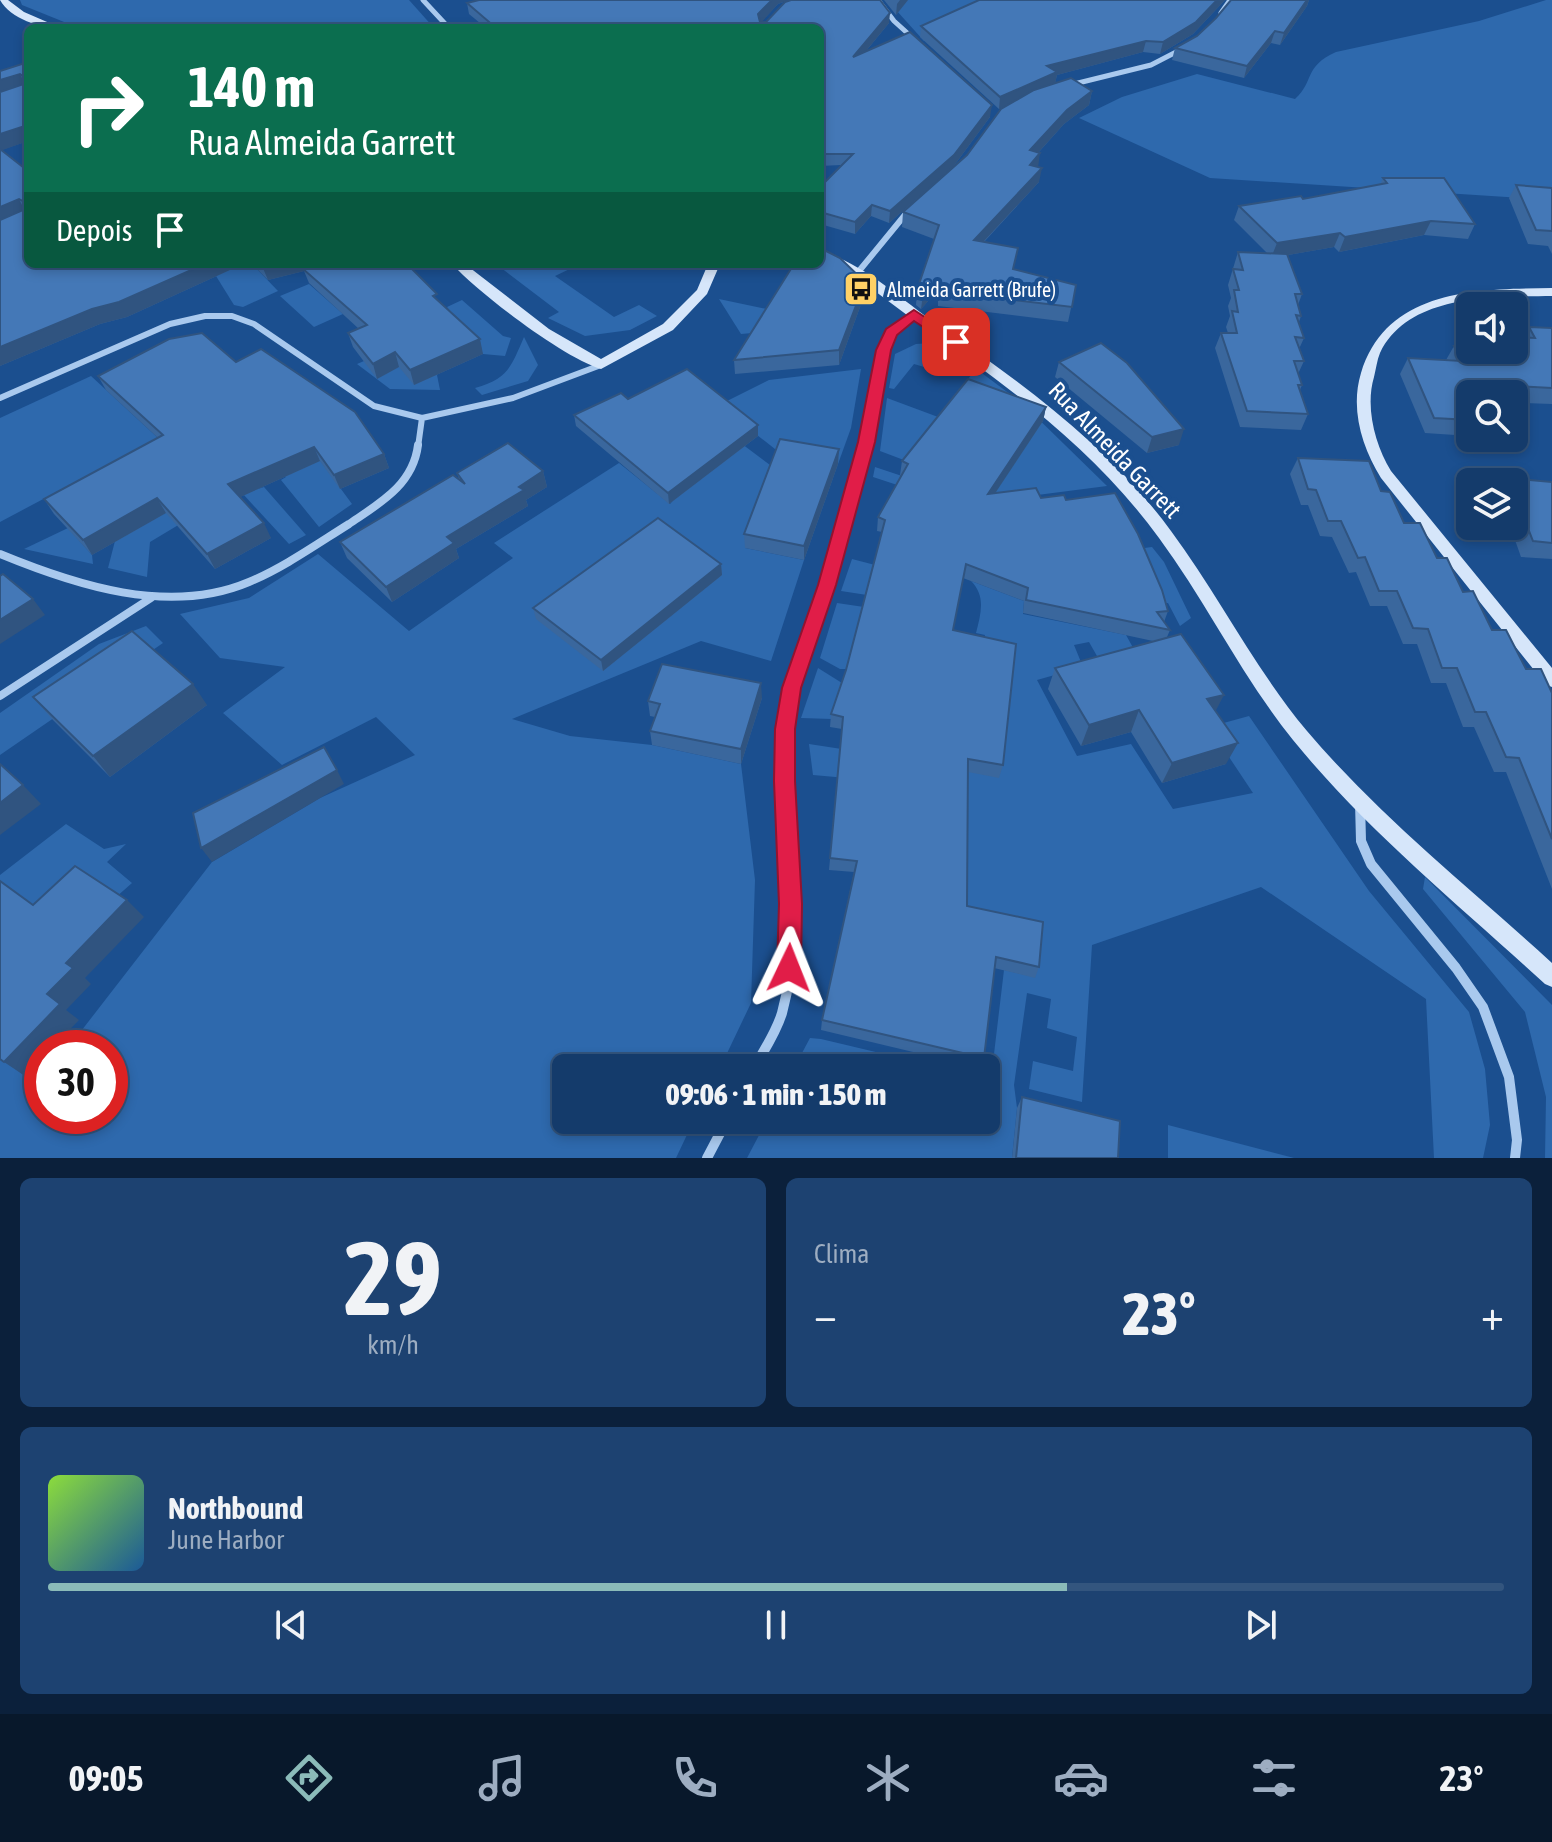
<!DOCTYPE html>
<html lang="pt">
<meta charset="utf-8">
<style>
body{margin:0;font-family:"Asap Condensed",sans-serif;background:#1d4271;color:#f1f3f6;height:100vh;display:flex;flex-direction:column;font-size:30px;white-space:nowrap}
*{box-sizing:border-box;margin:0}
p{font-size:26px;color:#9dadc1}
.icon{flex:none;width:44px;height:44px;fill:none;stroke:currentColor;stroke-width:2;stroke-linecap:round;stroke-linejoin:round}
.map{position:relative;height:1158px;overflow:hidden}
.side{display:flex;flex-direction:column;gap:20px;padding:20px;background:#0b203b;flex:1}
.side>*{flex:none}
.top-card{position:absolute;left:24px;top:24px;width:800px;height:244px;border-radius:12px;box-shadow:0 4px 12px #0003,0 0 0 2px #33557e;background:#0b6e4f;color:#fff;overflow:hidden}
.controls{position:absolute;left:1456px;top:292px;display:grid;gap:16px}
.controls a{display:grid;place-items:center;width:72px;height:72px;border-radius:12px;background:#143b6b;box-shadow:0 4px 12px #0003,0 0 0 2px #33557e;font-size:40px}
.speed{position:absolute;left:24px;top:1030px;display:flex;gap:16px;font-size:40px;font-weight:700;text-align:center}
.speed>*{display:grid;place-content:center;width:104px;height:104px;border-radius:50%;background:#143b6b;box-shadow:0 4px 12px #0003,0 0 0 2px #33557e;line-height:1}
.speed .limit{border:12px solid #d22;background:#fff;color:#111}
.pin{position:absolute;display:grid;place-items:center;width:68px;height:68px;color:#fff;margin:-34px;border-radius:16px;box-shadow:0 4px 12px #0006}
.me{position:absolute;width:88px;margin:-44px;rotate:2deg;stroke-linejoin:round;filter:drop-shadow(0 0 6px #0008)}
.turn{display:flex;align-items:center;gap:28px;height:168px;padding:0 32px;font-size:36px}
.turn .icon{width:104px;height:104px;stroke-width:2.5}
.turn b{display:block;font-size:56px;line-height:68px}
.then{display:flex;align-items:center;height:76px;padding:0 32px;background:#0003;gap:16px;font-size:30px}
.big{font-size:60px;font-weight:800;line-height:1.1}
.side .widget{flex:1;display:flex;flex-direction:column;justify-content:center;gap:12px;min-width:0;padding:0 28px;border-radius:12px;background:#1d4271}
.side .dial{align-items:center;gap:0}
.dial b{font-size:104px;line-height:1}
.song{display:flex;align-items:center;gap:24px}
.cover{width:96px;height:96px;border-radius:12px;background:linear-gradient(135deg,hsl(90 70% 55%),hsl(210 70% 35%))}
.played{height:8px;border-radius:4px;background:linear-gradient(90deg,#8bbbb9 70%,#33557e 70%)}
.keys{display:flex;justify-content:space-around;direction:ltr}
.heat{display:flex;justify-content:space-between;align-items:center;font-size:44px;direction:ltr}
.side .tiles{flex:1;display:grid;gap:20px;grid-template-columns:1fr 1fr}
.widget:last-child{grid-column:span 2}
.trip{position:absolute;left:552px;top:1054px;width:448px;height:80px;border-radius:12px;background:#143b6b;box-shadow:0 4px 12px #0003,0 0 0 2px #33557e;font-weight:800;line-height:80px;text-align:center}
.tabs{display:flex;height:128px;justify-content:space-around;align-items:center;background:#08182b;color:#9dadc1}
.tabs .icon{width:56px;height:56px}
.tabs .active{color:#8bbbb9}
.tabs b{font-size:36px;color:#f1f3f6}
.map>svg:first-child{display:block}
</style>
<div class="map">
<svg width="1552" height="1158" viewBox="0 0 1552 1158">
<rect width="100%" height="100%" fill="#1b4f8f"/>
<g fill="#2e69ad">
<path d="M20,0H409L434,28H79L22,5Z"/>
<path d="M887,0H1015L924,41Z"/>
<path d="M1546,0H1552V200L1210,178L1079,118L1122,97L1197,74L1295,99C1315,81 1303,67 1336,52L1479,21Z"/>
<path d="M235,264H252L278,291L243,307L234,305L216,276Z"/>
<path d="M496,264H580L555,276L614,317L639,305L657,316L630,330L585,336L548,318L559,312Z"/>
<path d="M309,284L343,314L314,327L280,296Z"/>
<path d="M719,299L819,320L822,327L741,334Z"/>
<path d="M462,300L503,336L511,338L505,356L483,354L443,321L450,311L447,307Z"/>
<path d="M524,337L538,365L528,381L482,395L475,388C508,379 511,367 524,337Z"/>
<path d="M931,343L944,347L962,359L948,374L914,364L894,389L889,388L895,354L916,344Z"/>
<path d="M364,361L396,363L437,375L440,390L390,389L357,364Z"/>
<path d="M861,369L851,428L838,464L780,453L719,405L769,380Z"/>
<path d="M974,371H979L1022,403L1107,486L991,501L960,390Z"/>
<path d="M91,376L158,438L0,522V418Z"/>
<path d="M887,398L965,427L961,506L873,477L875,467L911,479L917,465L880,451Z"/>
<path d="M730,435L774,468L745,548L804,560L771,661L701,641L512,719L570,736L652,745L741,764L755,880L751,1003L720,1068H566V1120H694L676,1158H0V1057L25,1076L42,1082V1116H110V1048H68L212,862L320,798L415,755L376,717L282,765L223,713L285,667L220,658L180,614L249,598L318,554L409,631L513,558L494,543L619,463L670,504Z"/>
<path d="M261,444L316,455L352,504L319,527L281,480L286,477Z"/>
<path d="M264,487L306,535L289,544L243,494Z"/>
<path d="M225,497L150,542L147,577L108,568L115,541L172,509Z"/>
<path d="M68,528L92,555L93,564L24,549Z"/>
<path d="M1152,547L1164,562L1191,618L1180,626L1168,603L1156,604L1107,553Z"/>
<path d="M852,559L902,572L867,595L841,591Z"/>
<path d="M971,581L1024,601L1023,614L1126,635L1136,653L1101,663L1089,642L1074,645L1083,667L1037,680L1077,756L1131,744L1173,809L1253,793L1209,727L1249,716L1369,891L1469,1012L1485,1069L1490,1125L1483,1158H1434L1426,999L1261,887L1092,945L1082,1102L1029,1089L1033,1061L1073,1071L1077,1037L1047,1028L1051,999L1027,993L1014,1085L1017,1108L1012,1158H747L767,1120H986V1078L991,1079L1004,970L1035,977L966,917L903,783L813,775L809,744L894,757L854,669H840L820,658L837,603L864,607L1010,685L1015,658L981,650L985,635L976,633C981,613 986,596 971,581Z"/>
<path d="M146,626L163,643L0,755V713L99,644Z"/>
<path d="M818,668L842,683L832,719L801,718Z"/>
<path d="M66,824L104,849L126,844L107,862L132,883L115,898L52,922L0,892V875Z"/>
<path d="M1425,877L1552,1005V1158H1545L1546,1097L1525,1012L1423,889Z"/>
<path d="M810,1038L821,1039L943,1068H794Z"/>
<path d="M1168,1125L1294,1158H1168Z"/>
</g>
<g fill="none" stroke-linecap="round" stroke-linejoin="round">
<g stroke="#a9c9ee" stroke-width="5">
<path d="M423,0L449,28"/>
<path d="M878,0L894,21L915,40"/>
<path d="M1221,13L1230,0"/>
<path d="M1070,85L1151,65L1182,49"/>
</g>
<g stroke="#a9c9ee" stroke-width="6">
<path d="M859,271L909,210"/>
<path d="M0,398L170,324L205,316H232L254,324L374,406L422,418"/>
<path d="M418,447L422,418L513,398L601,365"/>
<path d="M865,447C876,401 870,342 914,314"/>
</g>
<g stroke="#a9c9ee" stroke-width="8">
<path d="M0,554C75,585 169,616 249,582C283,568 317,544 349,524C380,503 413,485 418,445"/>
<path d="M0,696L151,598"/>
<path d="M784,761C786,700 804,657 823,600C839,549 854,497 866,445"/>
</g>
<g stroke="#a9c9ee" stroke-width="10">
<path d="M1360,802L1361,841L1371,864L1456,968L1483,1007L1509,1077L1517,1140L1515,1158"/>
<path d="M754,1068C764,1050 776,1033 782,1013C805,931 783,843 784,759"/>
<path d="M707,1158L727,1120"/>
</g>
<g fill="#d6e6fa" fill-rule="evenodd">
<path d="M0,0H8L24,12L61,28C40,28 11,19 0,0Z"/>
<path d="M820,251C865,264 900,299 937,324C1023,384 1109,446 1171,531C1219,596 1255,669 1307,731C1380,817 1469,887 1552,963V987L1545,984C1459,905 1367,831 1293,740C1242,677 1207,603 1159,538C1095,450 1009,387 921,325C888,302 858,275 820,259Z"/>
<path d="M452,264H465L549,329L601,359L663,324L697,290L708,264H720L707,294L673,330L601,369C562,357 480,294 452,264Z"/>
<path d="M1552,288V296C1496,297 1409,293 1380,353C1377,360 1376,369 1374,377C1365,407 1375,445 1391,471L1552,668V687L1546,685L1381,478C1362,447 1350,409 1361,373C1387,288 1478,289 1552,288Z"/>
</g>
</g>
<g fill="#3a679d">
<path d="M545,0H789L778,4L761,22L889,23L866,51L990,117L953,167L889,223L871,216L855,234L820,224V187L841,165L820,166V28H486L469,14L467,3Z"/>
<path d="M884,0H908L896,15Z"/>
<path d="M979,0H1225L1193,34L1160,54L1143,52L1057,75L1055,83L1092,91L1089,105L1064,124L1038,153V167L1039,182L984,242L1013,269L1076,285L1068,322L938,306V301L930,299L921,309L916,305L917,290L934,239L902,227L903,212L967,155L1010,104L999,109L920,37L921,26Z"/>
<path d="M1231,0H1309L1307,6L1280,45L1271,43L1244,78L1172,60L1175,48L1197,36L1216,18Z"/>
<path d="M28,62V141L1,150L28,171V264H243L127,317L100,324L0,366V71Z"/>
<path d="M1383,178L1475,224L1468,239L1424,235L1339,252L1334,247L1288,255L1302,294L1298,305L1301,316L1299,322L1304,338L1299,349L1304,361L1298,374L1302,385L1300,390L1308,414L1301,430L1240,427L1215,348L1221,333H1228L1226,327L1230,316L1228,306L1231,298L1228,285L1238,252L1267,253L1234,220L1239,206L1303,199L1380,185Z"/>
<path d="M1516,185L1552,188V254L1548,246L1528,244L1509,198Z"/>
<path d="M252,264H407L483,354L414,385L399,367L377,379L353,347L348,333L359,329L309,283L304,271L268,280Z"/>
<path d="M864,296L839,365L735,374L734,360Z"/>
<path d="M1529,327L1552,328V404L1524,403L1515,417H1514V394H1470V436L1425,433L1400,374L1408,358L1446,360L1454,346L1514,350Z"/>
<path d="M236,362L384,454L389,468L340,489L320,461L240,497L271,538L215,569L166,513L92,555L54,514L44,499L158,438L106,390L98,376Z"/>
<path d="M1059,362L1179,445L1147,453L1055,377Z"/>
<path d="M628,399L758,425V436L669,504L576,426L574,415Z"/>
<path d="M1046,407L1043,421L995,493L1066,500L1168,611L1164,622L1170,630L1167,637L1215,711L1226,764L1162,783L1131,732L1081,746L1048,689L1055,668L1153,641L1023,613L1024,601L963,578L953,630L1003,765L999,778L968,772L967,906L1039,967L1035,978L994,968L984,1058L980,1068L821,1030L822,1020L854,872L829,870L842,729L830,727L831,714L846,670L882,532L877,531L878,517L902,476L900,475L902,461Z"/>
<path d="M839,449L838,464L804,560L745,548L744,534Z"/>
<path d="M1298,458L1381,491L1404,523L1437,558L1492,630L1526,669L1552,693V889L1506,772H1494L1474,727H1463L1446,683H1431L1417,644H1403L1387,606H1370L1356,572L1349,573L1332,537L1320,536L1308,505H1301L1290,474Z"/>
<path d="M543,471L547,487L526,500L528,506L456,549L459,558L392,602L347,558L340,542L459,479L457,473Z"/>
<path d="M1508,478L1552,482V559L1521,557L1510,526H1514V482H1505Z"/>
<path d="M721,564L722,575L603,671L536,619L533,608Z"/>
<path d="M33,697L207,705L110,777L51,718Z"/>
<path d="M762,698L741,764L652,745L650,731L655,717L650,716L648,701Z"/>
<path d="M1022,1097L1118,1158H1012L1017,1108Z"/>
</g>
<g fill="#305480">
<path d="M772,0H789L778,4L759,25L758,14Z"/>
<path d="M900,0H908L896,15L897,4Z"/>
<path d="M1217,0H1225L1193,34L1160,54L1163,42Z"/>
<path d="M1307,0H1309L1307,6L1280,45L1284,33Z"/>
<path d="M890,13L889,23L852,68L853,57Z"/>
<path d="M1275,31L1271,43L1244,78L1247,66Z"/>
<path d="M1146,41L1143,52L1057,75L1055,84L999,109L1000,97L1047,66Z"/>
<path d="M20,74L27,88L0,96V80Z"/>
<path d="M1092,91L1089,105L1064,124L1027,165L1030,150L1067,110Z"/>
<path d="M992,105L990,117L953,167L889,223L890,211Z"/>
<path d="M28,125V141L0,151V134Z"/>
<path d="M1040,153L1038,168L1030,165Z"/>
<path d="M1042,168L1039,182L971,255L974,240Z"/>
<path d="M19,199L26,213L0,224V207Z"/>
<path d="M872,205L871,216L855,234V222Z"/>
<path d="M1431,221L1424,235L1339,252L1345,237Z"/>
<path d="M1340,233L1334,247L1271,258L1277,243Z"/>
<path d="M205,264H243L127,317L100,324L0,366V347L92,309Z"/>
<path d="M270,264H311L303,269L304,271L268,280L262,266Z"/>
<path d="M865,282L864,296L839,365V350Z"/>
<path d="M932,284L930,299L921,309L923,294Z"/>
<path d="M480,339L483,354L414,385L410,370Z"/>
<path d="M395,352L399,367L377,379L373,364Z"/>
<path d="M1046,407L1043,421L986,507L988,494Z"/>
<path d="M758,425V436L669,504L668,493Z"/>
<path d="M1184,429L1179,445L1147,453L1152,437Z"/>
<path d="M314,447L320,461L236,499L228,484Z"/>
<path d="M839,449L838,464L804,560V546Z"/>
<path d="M384,454L389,468L340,489L334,475Z"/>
<path d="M543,471L547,487L526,500L528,506L456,549L459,558L392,602L386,587L447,537Z"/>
<path d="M157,498L166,513L92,555L83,540Z"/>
<path d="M264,523L271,538L215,569L207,554Z"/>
<path d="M721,564L722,575L603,671L601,660Z"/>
<path d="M33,599L45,615L0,644V620Z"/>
<path d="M761,683L762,698L741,764V749Z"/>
<path d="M193,684L207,705L110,777L93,756Z"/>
<path d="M1224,695L1213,716L1207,699Z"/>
<path d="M1139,710L1131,732L1081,746L1089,725Z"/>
<path d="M1238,743L1226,764L1162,783L1172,763Z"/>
<path d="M337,770L344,784L212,862L201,848Z"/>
<path d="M23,785L41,804L0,835V803Z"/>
<path d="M127,900L144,917L85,978L91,984L66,1010L79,1020L52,1048H42V1058L25,1076L4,1062L66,963Z"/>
</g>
<g fill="#4478b7" stroke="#305480" stroke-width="2">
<path d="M479,0H772L758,14L760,22H766L785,2L791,0H880L890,13L853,57L910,32L992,105L954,155L890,211L872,205L855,222L820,212V202L823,199H820V187L853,154H820V28H492L495,27L467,3Z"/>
<path d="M979,0H1217L1196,22L1163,42L1146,41L1047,66L1057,72L1000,97L921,26Z"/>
<path d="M1231,0H1307L1284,33L1275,31L1247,66L1175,48L1197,36L1216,18Z"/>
<path d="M28,62V125L0,134V92L24,84L27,79L20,74L0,80V71Z"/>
<path d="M1071,78L1092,91L1067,110L1030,150L1040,153L1030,165L1042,168L974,240L1018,248L1013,269L1076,285L1072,307L940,291V286L932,284L923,294L917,290L939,225L903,212L967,155L1001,109L1034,90Z"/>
<path d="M0,149L28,171V264H205L119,302L92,309L0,347V220L23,210L26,203L19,199L0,207Z"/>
<path d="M1383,178H1444L1475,224L1431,221L1345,237L1340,233L1277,243L1239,206L1301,196L1303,199L1387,183Z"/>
<path d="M1516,185L1552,188V231L1536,230Z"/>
<path d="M820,248L840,258L865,282L839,350L734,360L794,264H820Z"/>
<path d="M1238,252L1287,254L1302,294H1295L1301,316L1296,315L1304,338L1295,337L1304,361H1294L1302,385H1298L1308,414L1247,411L1221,333H1237L1232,311L1238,312L1234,290H1239L1233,269L1243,270Z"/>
<path d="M311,264H407L437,294L433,296L480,339L410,370L395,352L373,364L348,333L367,325L303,269Z"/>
<path d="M1529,327L1552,328V388L1517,386L1525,402L1514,401V394H1470V420L1434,418L1408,358L1461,361L1454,346L1470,347V350H1514V337L1535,338Z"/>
<path d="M202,333L236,362L261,349L355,412L384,454L334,475L314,447L228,484L264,523L207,554L157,498L83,540L44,499L163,435L98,376L169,339Z"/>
<path d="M1101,343L1127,363L1184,429L1152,437L1059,362Z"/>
<path d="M687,369L758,425L668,493L574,415L621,393L628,399Z"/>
<path d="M968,379L1046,407L988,494L1036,488L1041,498L1064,495L1066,500L1115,493L1138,534L1162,590L1168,611L1157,612L1170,630L1026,600L1028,588L966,564L953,630L1016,644L1003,765L968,759L967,906L1043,922L1039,967L996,957L984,1058L822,1020L857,861L830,858L843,717L831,714L846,670L885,520L878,517L908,464L902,461Z"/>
<path d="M780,439L839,449L804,546L744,534Z"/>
<path d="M508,443L543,471L519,487L524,490L447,537L454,543L386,587L340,542L453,475L465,484L457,473Z"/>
<path d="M1298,458L1369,461L1381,491L1390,492L1404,523H1420L1437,558H1447L1463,592L1473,591L1492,630H1506L1526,669H1541L1552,693V839L1519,758L1506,757L1486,712H1475L1457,668H1442L1428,629L1413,628L1397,591H1379L1365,557L1358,558L1341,521H1328L1316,490L1308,489Z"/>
<path d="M1508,478L1552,482V543L1533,541L1514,493V482H1510Z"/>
<path d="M658,518L721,564L601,660L533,608Z"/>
<path d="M3,574L33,599L0,620V576Z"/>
<path d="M132,631L193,684L93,756L33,697Z"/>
<path d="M1181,634L1224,695L1207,699L1238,743L1172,763L1139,710L1089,725L1055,668Z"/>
<path d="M662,664L761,683L741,749L650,731L660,704L648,701Z"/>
<path d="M324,747L337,770L201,848L193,813Z"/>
<path d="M0,764L23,785L0,803Z"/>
<path d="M75,866L127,900L66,963L73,968L47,994L60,1004L4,1062L0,1059V881L33,905Z"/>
<path d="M1022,1097L1120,1121L1118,1158H1016Z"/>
</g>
<path fill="#e11d48" stroke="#92132f" stroke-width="2" d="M914,310L963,342L961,345H950L914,321L897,335L891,350L875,442L836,585L801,688L795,729V781L802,904L801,968L797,976L789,979L780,976L777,968L779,904L774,781L775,729L782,688L818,585L858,442L876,350L886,329Z"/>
<defs>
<g id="bus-square" transform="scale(1.8)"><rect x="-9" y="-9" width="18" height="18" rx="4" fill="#ffd166" stroke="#1b4f8f"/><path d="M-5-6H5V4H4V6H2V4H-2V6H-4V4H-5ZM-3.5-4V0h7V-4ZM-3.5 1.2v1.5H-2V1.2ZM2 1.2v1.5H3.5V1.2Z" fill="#111"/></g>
</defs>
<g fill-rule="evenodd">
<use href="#bus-square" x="861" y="289"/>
</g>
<g text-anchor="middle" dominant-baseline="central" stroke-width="8" stroke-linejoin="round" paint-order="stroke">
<g font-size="20" fill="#fff" stroke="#1b4f8f" text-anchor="start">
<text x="887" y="289">Almeida Garrett (Brufe)</text>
</g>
<g font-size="24" fill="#fff" stroke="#1b4f8f">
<text transform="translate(1115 450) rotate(46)">Rua Almeida Garrett</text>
</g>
</g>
</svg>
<div class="controls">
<a><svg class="icon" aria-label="sound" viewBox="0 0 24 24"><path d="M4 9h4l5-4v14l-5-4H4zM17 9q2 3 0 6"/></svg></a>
<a><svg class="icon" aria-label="search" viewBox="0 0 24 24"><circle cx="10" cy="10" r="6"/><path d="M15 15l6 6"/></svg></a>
<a><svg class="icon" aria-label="layers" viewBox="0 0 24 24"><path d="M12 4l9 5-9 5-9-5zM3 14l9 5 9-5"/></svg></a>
</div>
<div class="speed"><div class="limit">30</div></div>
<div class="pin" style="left:956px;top:342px;background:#d93025"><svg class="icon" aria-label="arrive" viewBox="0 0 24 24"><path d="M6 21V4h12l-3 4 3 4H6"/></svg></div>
<svg class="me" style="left:789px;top:968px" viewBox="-20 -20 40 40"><path d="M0-17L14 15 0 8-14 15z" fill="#e11d48" stroke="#fff" stroke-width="4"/></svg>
<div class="trip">09:06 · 1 min · 150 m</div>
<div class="top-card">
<div class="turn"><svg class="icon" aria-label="right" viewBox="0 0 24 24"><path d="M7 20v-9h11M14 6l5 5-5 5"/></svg><div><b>140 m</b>Rua Almeida Garrett</div></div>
<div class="then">Depois<svg class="icon" aria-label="arrive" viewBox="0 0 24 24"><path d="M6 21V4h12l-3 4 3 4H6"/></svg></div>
</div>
</div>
<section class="side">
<div class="tiles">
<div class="widget dial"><b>29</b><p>km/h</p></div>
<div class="widget"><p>Clima</p>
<div class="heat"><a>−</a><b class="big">23°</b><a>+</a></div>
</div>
<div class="widget">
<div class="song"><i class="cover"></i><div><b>Northbound</b><p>June Harbor</p></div></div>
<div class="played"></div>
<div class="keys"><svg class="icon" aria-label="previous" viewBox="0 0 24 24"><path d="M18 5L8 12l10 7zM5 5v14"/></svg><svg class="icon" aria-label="pause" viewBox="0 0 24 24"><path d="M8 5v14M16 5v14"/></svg><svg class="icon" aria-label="next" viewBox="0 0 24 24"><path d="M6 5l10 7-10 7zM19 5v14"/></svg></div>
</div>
</div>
</section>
<nav class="tabs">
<b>09:05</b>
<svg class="icon active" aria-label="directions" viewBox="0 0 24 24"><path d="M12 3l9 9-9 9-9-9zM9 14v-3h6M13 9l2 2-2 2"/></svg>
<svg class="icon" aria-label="music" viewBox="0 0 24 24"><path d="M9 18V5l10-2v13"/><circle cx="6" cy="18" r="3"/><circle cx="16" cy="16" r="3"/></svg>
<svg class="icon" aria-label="phone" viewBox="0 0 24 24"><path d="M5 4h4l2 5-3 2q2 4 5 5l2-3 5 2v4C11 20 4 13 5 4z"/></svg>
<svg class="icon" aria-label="climate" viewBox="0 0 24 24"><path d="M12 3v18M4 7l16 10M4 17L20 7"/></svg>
<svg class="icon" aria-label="car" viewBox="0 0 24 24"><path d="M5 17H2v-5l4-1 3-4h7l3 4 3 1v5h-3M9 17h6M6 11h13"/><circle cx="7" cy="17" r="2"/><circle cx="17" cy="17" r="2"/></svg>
<svg class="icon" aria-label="filters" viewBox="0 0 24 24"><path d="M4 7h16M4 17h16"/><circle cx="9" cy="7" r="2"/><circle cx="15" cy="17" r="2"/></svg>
<b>23°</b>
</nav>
